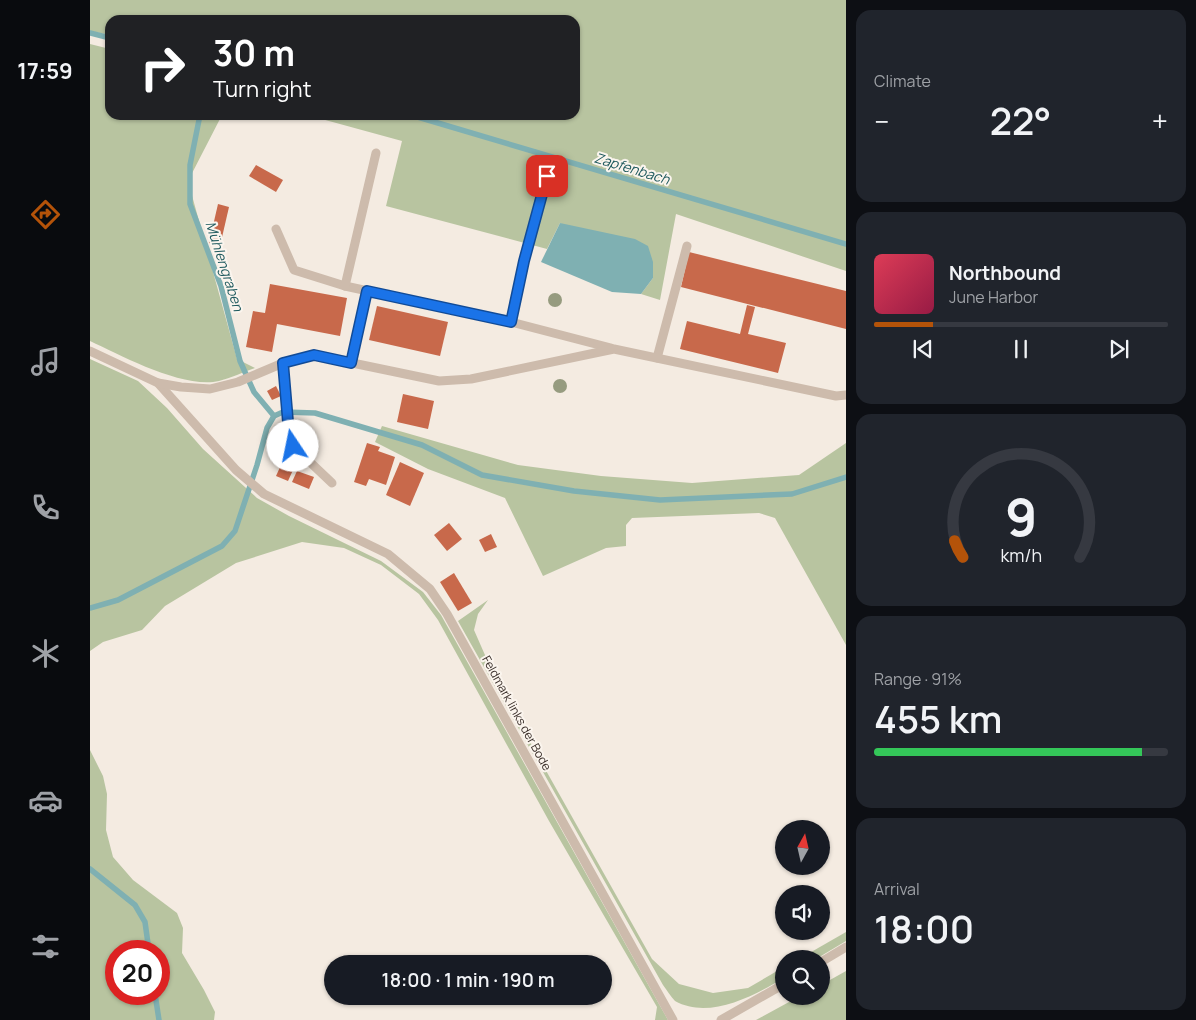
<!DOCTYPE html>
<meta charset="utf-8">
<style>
body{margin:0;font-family:Manrope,sans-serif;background:#20242c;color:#f1f3f6;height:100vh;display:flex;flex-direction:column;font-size:19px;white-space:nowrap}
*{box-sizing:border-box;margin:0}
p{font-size:16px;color:#9ea1a6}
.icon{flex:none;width:28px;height:28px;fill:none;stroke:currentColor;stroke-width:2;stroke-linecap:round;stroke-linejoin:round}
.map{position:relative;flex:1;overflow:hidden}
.side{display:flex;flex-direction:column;gap:10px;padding:10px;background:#0d0f14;width:350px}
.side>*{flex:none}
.hud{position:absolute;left:15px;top:15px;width:475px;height:105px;border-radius:15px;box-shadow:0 1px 4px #0004;background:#202124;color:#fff;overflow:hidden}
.needle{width:32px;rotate:8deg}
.buttons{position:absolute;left:685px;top:820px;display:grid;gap:10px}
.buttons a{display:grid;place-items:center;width:55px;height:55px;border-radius:50%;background:#171b24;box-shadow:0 1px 4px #0004;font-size:25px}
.speed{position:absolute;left:15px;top:940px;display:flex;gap:10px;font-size:25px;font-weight:700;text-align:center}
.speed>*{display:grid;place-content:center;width:65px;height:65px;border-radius:50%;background:#171b24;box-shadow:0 1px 4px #0004;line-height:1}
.speed .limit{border:8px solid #d22;background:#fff;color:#111}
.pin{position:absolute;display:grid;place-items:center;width:42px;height:42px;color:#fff;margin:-21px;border-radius:10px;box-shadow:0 2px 8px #0006}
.me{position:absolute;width:55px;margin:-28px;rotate:349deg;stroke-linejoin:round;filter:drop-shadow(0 0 4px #0008)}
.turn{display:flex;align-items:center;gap:18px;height:105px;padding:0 25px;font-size:22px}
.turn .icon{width:65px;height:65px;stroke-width:2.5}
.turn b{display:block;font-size:35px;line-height:42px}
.big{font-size:38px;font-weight:600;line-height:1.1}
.side .widget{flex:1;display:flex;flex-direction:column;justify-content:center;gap:8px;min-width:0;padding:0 18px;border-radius:15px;background:#20242c}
.side .dial{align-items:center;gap:0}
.dial svg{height:130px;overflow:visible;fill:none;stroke:#363941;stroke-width:7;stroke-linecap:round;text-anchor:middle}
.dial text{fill:#f1f3f6;stroke:none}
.song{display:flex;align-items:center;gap:15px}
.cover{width:60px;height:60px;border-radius:8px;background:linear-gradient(135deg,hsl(350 70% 55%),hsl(340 70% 35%))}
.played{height:5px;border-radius:2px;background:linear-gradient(90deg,#b45309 20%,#363941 20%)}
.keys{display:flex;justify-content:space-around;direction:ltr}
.heat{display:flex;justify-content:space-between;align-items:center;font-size:28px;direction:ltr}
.charge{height:8px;border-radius:4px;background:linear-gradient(90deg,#34c759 91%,#363941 0)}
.trip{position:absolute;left:234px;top:955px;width:288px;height:50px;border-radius:25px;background:#171b24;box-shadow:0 1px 4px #0004;font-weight:600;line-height:50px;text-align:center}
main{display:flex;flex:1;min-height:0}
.dock{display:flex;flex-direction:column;width:90px;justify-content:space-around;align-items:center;background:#090b0e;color:#9ea1a6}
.dock .icon{width:35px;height:35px}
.dock .current{color:#b45309}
.dock b{font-size:22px;color:#f1f3f6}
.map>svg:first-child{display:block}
</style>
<main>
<nav class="dock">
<b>17:59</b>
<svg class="icon current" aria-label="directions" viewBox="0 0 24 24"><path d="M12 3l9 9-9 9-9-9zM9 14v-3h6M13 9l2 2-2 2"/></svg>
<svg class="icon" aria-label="music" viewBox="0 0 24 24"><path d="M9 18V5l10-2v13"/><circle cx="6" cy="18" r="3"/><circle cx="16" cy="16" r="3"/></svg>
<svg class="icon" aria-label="phone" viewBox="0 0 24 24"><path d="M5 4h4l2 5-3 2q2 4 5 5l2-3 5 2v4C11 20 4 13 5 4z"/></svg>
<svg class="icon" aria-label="climate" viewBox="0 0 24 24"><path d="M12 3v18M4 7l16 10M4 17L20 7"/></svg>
<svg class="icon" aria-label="car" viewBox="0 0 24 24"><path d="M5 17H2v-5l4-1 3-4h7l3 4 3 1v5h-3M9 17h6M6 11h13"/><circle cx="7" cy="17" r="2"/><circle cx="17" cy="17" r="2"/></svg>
<svg class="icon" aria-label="filters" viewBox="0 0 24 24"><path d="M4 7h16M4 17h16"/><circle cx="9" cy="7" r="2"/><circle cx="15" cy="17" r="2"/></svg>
</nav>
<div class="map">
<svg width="756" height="1020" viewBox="0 0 756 1020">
<rect width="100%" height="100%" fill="#f4ebe1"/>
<g fill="#b8c4a0" fill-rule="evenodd">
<path d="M0,0H756V271L586,214L570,300L551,294L563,278L470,223L457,249L296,206L312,141L217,115H485V20H20V35L0,31Z"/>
<path d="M0,44L20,49V115H132L98,181L147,359L165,368C153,372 141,378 129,381C93,389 32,356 0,341Z"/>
<path d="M0,359L48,381L77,408L113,449L167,498L199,516L291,561L333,592L351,615L578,1020H565L567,1007L459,821L348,620L329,594L291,565L254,548L212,542L146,563L75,606L52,630L13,642L0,651Z"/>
<path d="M292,426L428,465L511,476L602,483L709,475L756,443V645L685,518L669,513L542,518L536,525V546L516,548L453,576L415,498L338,469L285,442Z"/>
<path d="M398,600L388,614L384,630L409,687L562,959L589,984L623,993L658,988L694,967V978C663,996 619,1020 585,1001C580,996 577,990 573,985L368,621Z"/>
<path d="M0,750L13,776L17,794L16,830L23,857L43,880L87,913L93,928L92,953L114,990L125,1012L124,1020H0ZM26,951H69V994H26Z"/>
<path d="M756,932V941L726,959H709Z"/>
<path d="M756,971V1020H666L710,996H731V985Z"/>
</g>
<path fill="#7fb0b2" d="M470,223L545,239L558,246L563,262V278L551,294L522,292L451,262Z"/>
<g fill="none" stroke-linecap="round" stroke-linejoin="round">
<g stroke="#7fb0b2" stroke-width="5.5">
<path d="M0,33L20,38"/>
<path d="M110,115L100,165V204L131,286L150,361L164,392L184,416"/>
<path d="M321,115L756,244"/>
<path d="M0,608L28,600L132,546L145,531L167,465L177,428L184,416L193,412L225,413L332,445L392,475L484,491L570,500L702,494L756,477"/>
<path d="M0,869L45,905L55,922L59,951"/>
<path d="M65,994L69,1020"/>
</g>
</g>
<g fill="#c8694b">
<path d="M166,165L193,180L186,192L159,176Z"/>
<path d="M128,204L139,207L130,246L119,243Z"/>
<path d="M599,252L756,291V329L591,287Z"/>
<path d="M180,284L257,298L250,336L187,324L182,352L156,347L163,311L175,313Z"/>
<path d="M657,305L665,307L658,334L696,343L688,373L590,349L597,321L650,334Z"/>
<path d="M287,306L358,322L350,356L279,340Z"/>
<path d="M186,386L191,396L182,400L177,391Z"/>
<path d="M313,394L344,401L338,429L307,422Z"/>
<path d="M277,443L290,447L288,451L305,457L296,485L279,479L276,486L264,482Z"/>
<path d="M310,462L334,473L320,506L296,495Z"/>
<path d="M191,465L203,470L198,481L186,476Z"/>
<path d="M207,471L224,477L219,489L202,482Z"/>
<path d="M359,523L372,539L357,551L344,535Z"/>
<path d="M401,534L407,547L395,552L389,540Z"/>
<path d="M364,573L382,603L368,611L350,582Z"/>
</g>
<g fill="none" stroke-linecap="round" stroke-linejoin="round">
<g stroke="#cdbbac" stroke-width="9">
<path d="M186,229L204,270L255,286L421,322L521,348"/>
<path d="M255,286L286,153"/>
<path d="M421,322L434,261L457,176"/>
<path d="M0,351L68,383L146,470L174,494L298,554L340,589L357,614L583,1020"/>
<path d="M567,358L597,246"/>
<path d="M193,363L198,422L203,446L242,483"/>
<path d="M261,363L277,291"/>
<path d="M68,383L91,387L120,389L148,382L193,363L224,355L349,381L381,379L524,349L746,396L756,395"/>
<path d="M731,962L756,947"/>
<path d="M631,1020L694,984"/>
</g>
</g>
<g fill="#969b7f">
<circle cx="465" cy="300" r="7"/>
<circle cx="470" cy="386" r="7"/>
</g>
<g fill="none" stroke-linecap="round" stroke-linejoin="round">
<g stroke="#114b97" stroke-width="12">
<path id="route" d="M203,446L198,422L193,363L224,355L261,363L277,291L421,322L434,261L457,176"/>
</g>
<use href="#route" stroke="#1a73e8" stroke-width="9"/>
</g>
<g text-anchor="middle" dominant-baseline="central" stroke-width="4" stroke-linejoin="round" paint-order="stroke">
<g font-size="12" fill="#3b302b" stroke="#fbf5ee">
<text transform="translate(427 713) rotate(61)">Feldmark links der Bode</text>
</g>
<g font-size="14" font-style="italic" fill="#1f5a5e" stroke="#fbf5ee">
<text transform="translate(542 168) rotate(17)">Zapfenbach</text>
<text transform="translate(135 266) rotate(72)">Mühlengraben</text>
</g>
</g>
</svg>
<div class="buttons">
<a><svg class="needle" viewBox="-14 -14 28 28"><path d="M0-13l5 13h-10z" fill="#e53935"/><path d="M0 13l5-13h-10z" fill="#9ea1a6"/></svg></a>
<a><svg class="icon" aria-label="sound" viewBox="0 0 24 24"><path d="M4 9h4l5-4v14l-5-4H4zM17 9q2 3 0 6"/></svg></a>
<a><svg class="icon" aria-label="search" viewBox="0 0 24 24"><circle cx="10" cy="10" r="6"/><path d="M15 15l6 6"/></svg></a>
</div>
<div class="speed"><div class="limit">20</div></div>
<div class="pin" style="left:457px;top:176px;background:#d93025"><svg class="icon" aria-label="arrive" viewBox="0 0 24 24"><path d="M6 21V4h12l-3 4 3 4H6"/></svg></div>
<svg class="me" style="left:203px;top:446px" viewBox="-20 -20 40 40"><circle r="19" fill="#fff"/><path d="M0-13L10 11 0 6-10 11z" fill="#1a73e8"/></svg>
<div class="trip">18:00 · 1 min · 190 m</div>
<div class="hud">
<div class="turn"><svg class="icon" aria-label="right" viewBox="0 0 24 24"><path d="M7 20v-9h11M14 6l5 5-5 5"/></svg><div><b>30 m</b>Turn right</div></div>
</div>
</div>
<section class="side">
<div class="widget"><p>Climate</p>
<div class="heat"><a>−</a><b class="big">22°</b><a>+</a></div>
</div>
<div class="widget">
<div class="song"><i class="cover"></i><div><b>Northbound</b><p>June Harbor</p></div></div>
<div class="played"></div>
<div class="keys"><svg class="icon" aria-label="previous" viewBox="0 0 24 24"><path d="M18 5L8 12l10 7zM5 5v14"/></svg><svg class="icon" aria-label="pause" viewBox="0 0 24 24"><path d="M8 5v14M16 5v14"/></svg><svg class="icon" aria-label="next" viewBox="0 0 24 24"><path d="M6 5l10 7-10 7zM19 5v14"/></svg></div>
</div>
<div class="widget dial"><svg viewBox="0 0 100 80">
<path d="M14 69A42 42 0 1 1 86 69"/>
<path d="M14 69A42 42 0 0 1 9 59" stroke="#b45309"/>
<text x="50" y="56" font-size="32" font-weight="700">9</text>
<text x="50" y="72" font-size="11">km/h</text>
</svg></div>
<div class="widget"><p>Range · 91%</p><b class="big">455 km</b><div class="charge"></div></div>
<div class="widget"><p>Arrival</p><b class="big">18:00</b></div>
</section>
</main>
